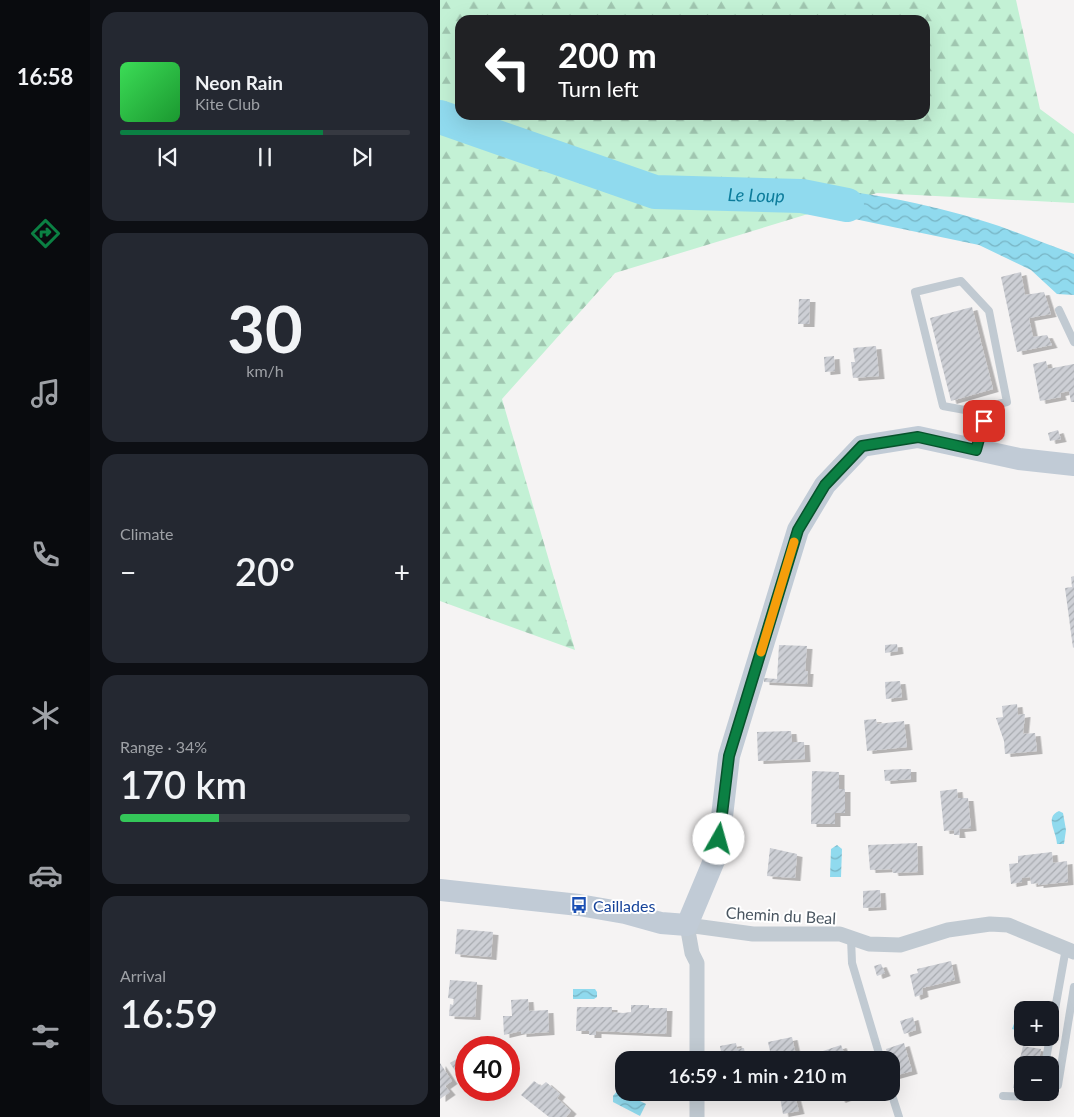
<!DOCTYPE html>
<meta charset="utf-8">
<style>
body{margin:0;font-family:Lato,sans-serif;background:#242831;color:#f1f3f6;height:100vh;display:flex;flex-direction:column;font-size:19px;white-space:nowrap}
*{box-sizing:border-box;margin:0}
p{font-size:16px;color:#9ea1a6}
.icon{flex:none;width:28px;height:28px;fill:none;stroke:currentColor;stroke-width:2;stroke-linecap:round;stroke-linejoin:round}
.map{position:relative;flex:1;overflow:hidden}
.details{display:flex;flex-direction:column;gap:12px;padding:12px;background:#0d0f14;width:350px}
.details>*{flex:none}
.guide{position:absolute;left:15px;top:15px;width:475px;height:105px;border-radius:15px;box-shadow:0 5px 20px #0002;background:#202124;color:#fff;overflow:hidden}
.tools{position:absolute;left:574px;top:1001px;display:grid;gap:10px}
.tools a{display:grid;place-items:center;width:45px;height:45px;border-radius:10px;background:#171b24;box-shadow:0 5px 20px #0002;font-size:25px}
.speed{position:absolute;left:15px;top:1036px;display:flex;gap:10px;font-size:25px;font-weight:700;text-align:center}
.speed>*{display:grid;place-content:center;width:65px;height:65px;border-radius:50%;background:#171b24;box-shadow:0 5px 20px #0002;line-height:1}
.speed .limit{border:8px solid #d22;background:#fff;color:#111}
.pin{position:absolute;display:grid;place-items:center;width:42px;height:42px;color:#fff;margin:-21px;border-radius:10px;box-shadow:0 2px 8px #0006}
.me{position:absolute;width:55px;margin:-28px;rotate:7deg;stroke-linejoin:round;filter:drop-shadow(0 0 4px #0008)}
.turn{display:flex;align-items:center;gap:18px;height:105px;padding:0 20px;font-size:22px}
.turn .icon{width:65px;height:65px;stroke-width:2.5}
.turn b{display:block;font-size:35px;line-height:42px}
.big{font-size:38px;font-weight:600;line-height:1.1}
.details .tile{flex:1;display:flex;flex-direction:column;justify-content:center;gap:8px;min-width:0;padding:0 18px;border-radius:15px;background:#242831}
.details .dial{align-items:center;gap:0}
.dial b{font-size:65px;line-height:1}
.song{display:flex;align-items:center;gap:15px}
.cover{width:60px;height:60px;border-radius:8px;background:linear-gradient(135deg,hsl(130 70% 55%),hsl(130 70% 35%))}
.played{height:5px;border-radius:2px;background:linear-gradient(90deg,#0b8043 70%,#363941 70%)}
.keys{display:flex;justify-content:space-around;direction:ltr}
.heat{display:flex;justify-content:space-between;align-items:center;font-size:28px;direction:ltr}
.charge{height:8px;border-radius:4px;background:linear-gradient(90deg,#34c759 34%,#363941 0)}
.trip{position:absolute;left:175px;top:1051px;width:285px;height:50px;border-radius:15px;background:#171b24;box-shadow:0 5px 20px #0002;font-weight:600;line-height:50px;text-align:center}
main{display:flex;flex:1;min-height:0}
.tabs{display:flex;flex-direction:column;width:90px;justify-content:space-around;align-items:center;background:#090b0e;color:#9ea1a6}
.tabs .icon{width:35px;height:35px}
.tabs .current{color:#0b8043}
.tabs b{font-size:22px;color:#f1f3f6}
.map>svg:first-child{display:block}
</style>
<main>
<nav class="tabs">
<b>16:58</b>
<svg class="icon current" aria-label="directions" viewBox="0 0 24 24"><path d="M12 3l9 9-9 9-9-9zM9 14v-3h6M13 9l2 2-2 2"/></svg>
<svg class="icon" aria-label="music" viewBox="0 0 24 24"><path d="M9 18V5l10-2v13"/><circle cx="6" cy="18" r="3"/><circle cx="16" cy="16" r="3"/></svg>
<svg class="icon" aria-label="phone" viewBox="0 0 24 24"><path d="M5 4h4l2 5-3 2q2 4 5 5l2-3 5 2v4C11 20 4 13 5 4z"/></svg>
<svg class="icon" aria-label="climate" viewBox="0 0 24 24"><path d="M12 3v18M4 7l16 10M4 17L20 7"/></svg>
<svg class="icon" aria-label="car" viewBox="0 0 24 24"><path d="M5 17H2v-5l4-1 3-4h7l3 4 3 1v5h-3M9 17h6M6 11h13"/><circle cx="7" cy="17" r="2"/><circle cx="17" cy="17" r="2"/></svg>
<svg class="icon" aria-label="filters" viewBox="0 0 24 24"><path d="M4 7h16M4 17h16"/><circle cx="9" cy="7" r="2"/><circle cx="15" cy="17" r="2"/></svg>
</nav>
<section class="details">
<div class="tile">
<div class="song"><i class="cover"></i><div><b>Neon Rain</b><p>Kite Club</p></div></div>
<div class="played"></div>
<div class="keys"><svg class="icon" aria-label="previous" viewBox="0 0 24 24"><path d="M18 5L8 12l10 7zM5 5v14"/></svg><svg class="icon" aria-label="pause" viewBox="0 0 24 24"><path d="M8 5v14M16 5v14"/></svg><svg class="icon" aria-label="next" viewBox="0 0 24 24"><path d="M6 5l10 7-10 7zM19 5v14"/></svg></div>
</div>
<div class="tile dial"><b>30</b><p>km/h</p></div>
<div class="tile"><p>Climate</p>
<div class="heat"><a>−</a><b class="big">20°</b><a>+</a></div>
</div>
<div class="tile"><p>Range · 34%</p><b class="big">170 km</b><div class="charge"></div></div>
<div class="tile"><p>Arrival</p><b class="big">16:59</b></div>
</section>
<div class="map">
<svg width="634" height="1117" viewBox="0 0 634 1117">
<defs>
<pattern id="forest-firs" width="22" height="20" patternUnits="userSpaceOnUse" patternTransform="scale(1.25)"><rect width="22" height="20" fill="#c3f1d5"/><path d="M5 1l3.5 6h-7zM16 11l3.5 6h-7z" fill="#a0c6b0"/></pattern>
<pattern id="water-waves" width="16" height="10" patternUnits="userSpaceOnUse" patternTransform="scale(1.25)"><rect width="16" height="10" fill="#90daee"/><path d="M0 5q4-4 8 0t8 0" fill="none" stroke="#78b4c4"/></pattern>
<pattern id="building-hatch" width="6" height="6" patternUnits="userSpaceOnUse" patternTransform="scale(1.25)"><rect width="6" height="6" fill="#cdcfd5"/><path d="M-1 1l2-2M0 6l6-6M5 7l2-2" fill="none" stroke="#a8abb0"/></pattern>
<filter id="shadow"><feDropShadow dx="5.5" dy="3" stdDeviation="0" flood-color="#0004"/></filter>
</defs>
<rect width="100%" height="100%" fill="#f5f3f3"/>
<path fill="url(#forest-firs)" fill-rule="evenodd" d="M0,0H576L600,109L634,134V203L437,193L175,273L62,399L135,650L0,601ZM20,20H485V115H20Z"/>
<g fill="url(#water-waves)">
<path d="M362,188C421,189 503,207 559,226C584,235 609,245 634,254V295L617,294L591,270L539,245L405,217L380,207L362,204Z"/>
<path d="M619,811L623,813L626,830L624,844H617C617,832 604,817 619,811Z"/>
<path d="M397,845L402,849L401,877H390L391,849Z"/>
<path d="M133,989H155L157,992V997L154,999H133Z"/>
<path d="M582,1014V1032L572,1029L575,1021Z"/>
<path d="M178,1090L206,1104L200,1116L173,1102V1096Z"/>
</g>
<g fill="none" stroke-linecap="round" stroke-linejoin="round">
<path stroke="#90daee" stroke-width="34" id="s1" d="M0,117L215,192L362,196L407,205"/>
</g>
<g fill="url(#building-hatch)" filter="url(#shadow)">
<path d="M581,272L585,295L604,292L611,314L589,318L593,337L607,335L612,345L577,352L561,277Z"/>
<path d="M359,299H370L369,324H358Z"/>
<path d="M532,307L553,389L511,401L490,318Z"/>
<path d="M436,346L439,376L413,378L411,362H415L413,348Z"/>
<path d="M394,356L395,371L385,372L384,357Z"/>
<path d="M606,361L608,369L634,364V402H631L629,391L620,393L621,397L600,401L593,364Z"/>
<path d="M618,430L621,439L610,441L608,433Z"/>
<path d="M634,576V647L633,648L625,588L632,587L631,577Z"/>
<path d="M457,644L458,651L445,653V645Z"/>
<path d="M339,645L367,646L365,671H368L367,684L324,682V678L337,679Z"/>
<path d="M460,681L462,697L446,699L445,682Z"/>
<path d="M577,704L578,715L585,714L583,734L595,733L597,751L565,754L564,741L556,718L563,717L562,706Z"/>
<path d="M436,719L437,724L464,721L467,747L427,751L424,720Z"/>
<path d="M351,731L352,742H364L365,759L318,761L317,732Z"/>
<path d="M463,769H471V779L445,781L444,770Z"/>
<path d="M372,771L399,772V789H405V813H395V824H371Z"/>
<path d="M517,789L518,798H528L531,828L519,829L520,835H514V830L504,831L500,791Z"/>
<path d="M477,843L478,872L453,873L452,869L430,870L428,845Z"/>
<path d="M330,848L357,854L355,878L327,876Z"/>
<path d="M612,852L613,863L627,861L628,882L598,885V883L591,884L590,877L582,878V882L571,884L569,864L578,863V856Z"/>
<path d="M440,890L441,907L423,908V891Z"/>
<path d="M17,929L53,932L51,957L15,954Z"/>
<path d="M511,961L515,980L482,988L483,994L475,997L470,975L478,973L477,969Z"/>
<path d="M441,964L445,973L437,976L434,966Z"/>
<path d="M10,980L37,982L35,1017L9,1016L10,1004L13,1005L14,999L8,998Z"/>
<path d="M88,999L89,1011L108,1010L109,1032L81,1034V1031L64,1035L63,1016H72L71,1000Z"/>
<path d="M191,1005H209V1008H227L226,1034L156,1031V1035H149V1031H136L137,1007H172V1012L183,1013L191,1012Z"/>
<path d="M473,1017L476,1030L464,1034L460,1021Z"/>
<path d="M352,1037L357,1060H332L328,1042Z"/>
<path d="M296,1043L297,1049L304,1048L306,1060H285L284,1056L282,1057L280,1046Z"/>
<path d="M464,1043L472,1071L454,1076L446,1049Z"/>
<path d="M401,1045L407,1060H386L383,1051Z"/>
<path d="M583,1046L601,1049L598,1065H582V1089L573,1088Z"/>
<path d="M26,1048V1081L23,1083L10,1063L20,1057L18,1054Z"/>
<path d="M0,1063L12,1081L5,1086L10,1092L0,1099Z"/>
<path d="M94,1081L101,1086L106,1082L120,1094L117,1098L131,1111L126,1117H109L81,1095Z"/>
<path d="M339,1092H362L363,1094L355,1096L359,1111L343,1114Z"/>
<path d="M417,1092V1094L400,1100L397,1093Z"/>
</g>
<g fill="none" stroke-linecap="round" stroke-linejoin="round">
<g stroke="#c1cad2" stroke-width="8">
<path d="M619,310L634,342"/>
<path d="M536,448L549,406L567,402L549,311L521,281L475,292L503,406L525,410L549,406"/>
<path d="M411,938L412,963L441,1060"/>
<path d="M605,1065L626,948"/>
<path d="M618,1085L634,987"/>
<path d="M451,1092L459,1117"/>
<path d="M563,1096L600,1097V1092"/>
</g>
<g stroke="#c1cad2" stroke-width="15">
<path d="M257,1060V963L252,953L247,925L313,934H400L429,944L460,945L508,930L550,924L568,925L634,952"/>
<path d="M257,1092V1117"/>
</g>
<path stroke="#c1cbd6" stroke-width="22" d="M0,890L139,905L185,913L221,923L247,925L278,851L289,756L358,530L385,485L422,446L478,437L579,459L634,465"/>
</g>
<g fill="none" stroke-linecap="round" stroke-linejoin="round">
<g stroke="#07532c" stroke-width="12">
<path id="route" d="M279,839L289,756L358,530L385,485L422,446L478,437L536,450L544,421"/>
</g>
<use href="#route" stroke="#0b8043" stroke-width="9"/>
<path stroke="#f59e0b" stroke-width="9" d="M321,652L354,542"/>
</g>
<defs>
<g id="bus-bare" transform="scale(1.35)"><path d="M-5-6H5V4H4V6H2V4H-2V6H-4V4H-5ZM-3.5-4V0h7V-4ZM-3.5 1.2v1.5H-2V1.2ZM2 1.2v1.5H3.5V1.2Z" fill="#1a4fb4" stroke="#fff" stroke-width="2.5" paint-order="stroke"/></g>
</defs>
<g fill-rule="evenodd">
<use href="#bus-bare" x="139" y="905"/>
</g>
<g text-anchor="middle" dominant-baseline="central" stroke-width="4" stroke-linejoin="round" paint-order="stroke">
<g font-size="16" fill="#164399" stroke="#fff" text-anchor="start">
<text x="153" y="905">Caillades</text>
</g>
<g font-size="16" fill="#4a5661" stroke="#fff">
<text transform="translate(341 915) rotate(3)">Chemin du Beal</text>
</g>
<g font-size="18" font-style="italic" fill="#0c7c9b" stroke="#fff">
<text stroke="none"><textPath href="#s1" startOffset="329">Le Loup</textPath></text>
</g>
</g>
</svg>
<div class="tools">
<a>+</a>
<a>−</a>
</div>
<div class="speed"><div class="limit">40</div></div>
<div class="pin" style="left:544px;top:421px;background:#d93025"><svg class="icon" aria-label="arrive" viewBox="0 0 24 24"><path d="M6 21V4h12l-3 4 3 4H6"/></svg></div>
<svg class="me" style="left:279px;top:839px" viewBox="-20 -20 40 40"><circle r="19" fill="#fff"/><path d="M0-13L10 11 0 6-10 11z" fill="#0b8043"/></svg>
<div class="trip">16:59 · 1 min · 210 m</div>
<div class="guide">
<div class="turn"><svg class="icon" aria-label="left" viewBox="0 0 24 24"><path d="M17 20v-9H6M10 6l-5 5 5 5"/></svg><div><b>200 m</b>Turn left</div></div>
</div>
</div>
</main>
